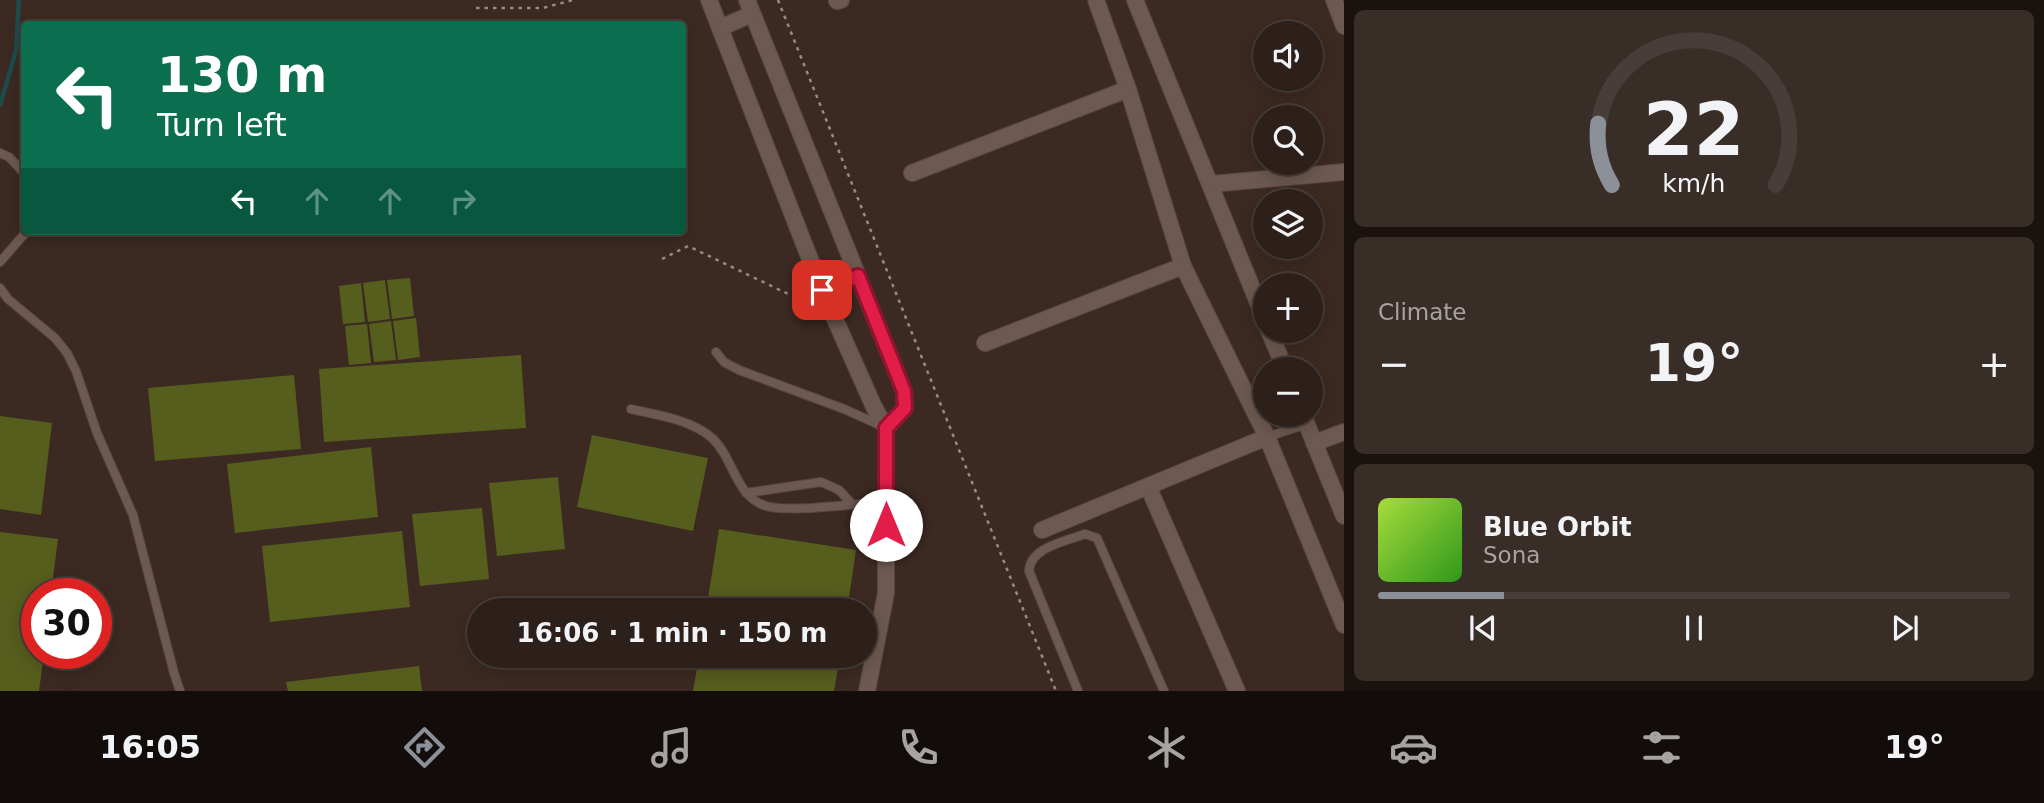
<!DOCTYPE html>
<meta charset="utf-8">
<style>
body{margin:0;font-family:"DejaVu Sans",sans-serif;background:#392d27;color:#f1f3f6;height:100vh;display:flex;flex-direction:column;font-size:26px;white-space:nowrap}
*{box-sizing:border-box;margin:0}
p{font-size:23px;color:#a7a3a2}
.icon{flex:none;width:38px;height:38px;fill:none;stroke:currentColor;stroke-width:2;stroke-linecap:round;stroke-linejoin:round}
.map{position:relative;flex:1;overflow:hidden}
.drawer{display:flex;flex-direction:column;gap:10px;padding:10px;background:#19120e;width:700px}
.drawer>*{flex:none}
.top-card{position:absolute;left:21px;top:21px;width:665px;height:214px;border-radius:7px;box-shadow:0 4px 18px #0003,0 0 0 2px #483e39;background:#0b6e4f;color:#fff;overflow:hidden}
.tools{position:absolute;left:1253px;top:21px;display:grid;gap:14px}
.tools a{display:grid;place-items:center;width:70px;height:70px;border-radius:50%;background:#2d201a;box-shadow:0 4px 18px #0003,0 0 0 2px #483e39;font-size:35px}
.speed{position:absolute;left:21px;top:578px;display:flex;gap:14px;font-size:35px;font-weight:700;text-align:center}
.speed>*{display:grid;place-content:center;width:91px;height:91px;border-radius:50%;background:#2d201a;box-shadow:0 4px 18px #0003,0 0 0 2px #483e39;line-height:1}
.speed .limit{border:10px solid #d22;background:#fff;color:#111}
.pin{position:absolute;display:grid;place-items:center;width:60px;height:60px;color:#fff;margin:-30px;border-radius:14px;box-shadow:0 4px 10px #0006}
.me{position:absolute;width:77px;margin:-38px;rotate:0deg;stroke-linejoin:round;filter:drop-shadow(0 0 5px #0008)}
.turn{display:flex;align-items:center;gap:24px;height:147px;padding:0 21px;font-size:32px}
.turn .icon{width:91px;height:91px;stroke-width:2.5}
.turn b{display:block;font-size:49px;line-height:60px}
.lanes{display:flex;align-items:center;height:66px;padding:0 21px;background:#0003;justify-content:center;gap:35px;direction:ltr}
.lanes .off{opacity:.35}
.big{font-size:52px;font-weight:600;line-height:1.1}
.drawer .tile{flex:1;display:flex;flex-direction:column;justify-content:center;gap:10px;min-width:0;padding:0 24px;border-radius:10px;background:#392d27}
.drawer .dial{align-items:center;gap:0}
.dial svg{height:182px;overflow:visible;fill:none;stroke:#483e39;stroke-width:7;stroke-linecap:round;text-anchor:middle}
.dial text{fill:#f1f3f6;stroke:none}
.song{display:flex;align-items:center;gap:21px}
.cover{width:84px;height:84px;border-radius:10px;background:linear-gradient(135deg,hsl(80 70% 55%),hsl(110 70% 35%))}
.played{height:7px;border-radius:4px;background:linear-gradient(90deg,#8c9099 20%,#483e39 20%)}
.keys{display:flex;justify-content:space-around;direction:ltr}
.heat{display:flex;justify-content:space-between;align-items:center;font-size:38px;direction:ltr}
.trip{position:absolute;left:467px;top:598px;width:410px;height:70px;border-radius:35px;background:#2d201a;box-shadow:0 4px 18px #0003,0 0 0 2px #483e39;font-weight:600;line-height:70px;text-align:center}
.menu{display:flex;height:112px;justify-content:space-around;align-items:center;background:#120d0a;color:#a7a3a2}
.menu .icon{width:49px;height:49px}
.menu .current{color:#8c9099}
.menu b{font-size:32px;color:#f1f3f6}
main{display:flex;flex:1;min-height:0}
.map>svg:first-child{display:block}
</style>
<main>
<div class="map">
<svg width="1344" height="691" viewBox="0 0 1344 691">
<rect width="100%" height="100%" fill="#3c2a22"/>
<g fill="#555e1d">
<path d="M410,278L414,316L392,319L387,280Z"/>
<path d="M385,280L390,319L368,322L363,283Z"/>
<path d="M361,283L365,322L343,324L339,286Z"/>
<path d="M416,318L420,357L398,360L393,321Z"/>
<path d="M391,321L396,360L374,362L369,324Z"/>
<path d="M367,324L371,363L349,365L345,326Z"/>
<path d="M521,355L526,428L324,442L319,369Z"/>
<path d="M294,375L301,449L155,461L148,388Z"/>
<path d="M0,416L52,423L41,515L0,509Z"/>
<path d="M592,435L708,458L693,531L577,507Z"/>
<path d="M371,447L378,517L235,533L227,464Z"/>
<path d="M558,477L565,549L497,556L489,483Z"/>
<path d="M482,508L489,579L420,586L412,514Z"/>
<path d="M719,529L856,550L847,611H706Z"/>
<path d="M402,531L410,607L270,622L262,546Z"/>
<path d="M0,532L58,539L51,593H37V653H44L39,691H0Z"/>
<path d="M699,656H840L834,691H693Z"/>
<path d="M419,666L422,691H288L286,682Z"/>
</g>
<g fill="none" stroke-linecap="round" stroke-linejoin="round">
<path stroke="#1f4b4d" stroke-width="4.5" d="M0,105L16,51L19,0"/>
<g stroke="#564741" stroke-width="10">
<g id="service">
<path d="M0,153L9,157L24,173"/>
<path d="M0,262L27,231"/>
<path d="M0,288L8,299L55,338L67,353L76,371L97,433L133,515L174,673L180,691"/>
<path d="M716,352L724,362L739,370L844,409L884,427"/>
<path d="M631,409C657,415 692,420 712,438C733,457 735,494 763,505C784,514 858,503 886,502"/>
<path d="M1267,437L1307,424"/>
<path d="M746,493L821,482L839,490L851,503"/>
<path d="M1078,691L1029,571C1030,547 1067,541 1085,534L1097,538L1164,691"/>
</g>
</g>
<g stroke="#564741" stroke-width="18">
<g id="minor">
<path d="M709,0L822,290L874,407L886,428V593L867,691"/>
<path d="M747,0L904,391L905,408L886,428"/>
<path d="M1096,0L1128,89L1183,266L1267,437L1344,625"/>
<path d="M1135,0L1265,320"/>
<path d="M1334,0L1344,26"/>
<path d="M837,1L841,0"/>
<path d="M720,28L752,14"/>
<path d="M912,173L1128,89"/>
<path d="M1211,184L1344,172"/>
<path d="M822,290L857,276"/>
<path d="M1269,331L1285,369"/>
<path d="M985,343L1183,266"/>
<path d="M1303,415L1344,516"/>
<path d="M1314,443L1344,432"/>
<path d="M1148,486L1237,691"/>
<path d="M1042,530L1267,437"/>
</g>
</g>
<g stroke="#998b84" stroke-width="2.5" stroke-dasharray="3.5 5" stroke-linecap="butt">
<path d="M778,0L1056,691"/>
<path d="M476,8H543L573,0"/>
<path d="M662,259L688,246L807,303L812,299"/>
</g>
<use href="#service" stroke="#6d5950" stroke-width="8"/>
<use href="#minor" stroke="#6d5950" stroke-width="16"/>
</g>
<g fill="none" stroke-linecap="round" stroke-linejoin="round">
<g stroke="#92132f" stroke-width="18">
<path id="route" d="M822,290L858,276L904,391L905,408L886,428V525"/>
</g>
<use href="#route" stroke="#e11d48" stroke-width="12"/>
</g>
</svg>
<div class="tools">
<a><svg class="icon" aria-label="sound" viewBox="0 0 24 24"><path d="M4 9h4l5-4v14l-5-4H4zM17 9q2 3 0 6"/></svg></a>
<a><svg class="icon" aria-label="search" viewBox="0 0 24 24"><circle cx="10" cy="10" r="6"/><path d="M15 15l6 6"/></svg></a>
<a><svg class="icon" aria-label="layers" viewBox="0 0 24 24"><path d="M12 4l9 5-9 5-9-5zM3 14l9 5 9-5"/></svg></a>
<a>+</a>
<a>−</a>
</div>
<div class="speed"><div class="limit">30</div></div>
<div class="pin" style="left:822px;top:290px;background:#d93025"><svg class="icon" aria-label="arrive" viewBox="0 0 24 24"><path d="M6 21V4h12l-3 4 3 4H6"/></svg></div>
<svg class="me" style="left:886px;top:525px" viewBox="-20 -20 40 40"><circle r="19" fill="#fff"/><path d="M0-13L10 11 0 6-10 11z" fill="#e11d48"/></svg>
<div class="trip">16:06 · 1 min · 150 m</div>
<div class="top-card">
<div class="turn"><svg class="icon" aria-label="left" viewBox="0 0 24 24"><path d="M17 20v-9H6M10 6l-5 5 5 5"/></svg><div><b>130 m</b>Turn left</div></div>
<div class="lanes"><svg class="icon" aria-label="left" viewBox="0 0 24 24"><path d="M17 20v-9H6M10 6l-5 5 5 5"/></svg><svg class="icon off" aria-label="ahead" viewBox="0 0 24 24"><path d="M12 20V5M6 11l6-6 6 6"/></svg><svg class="icon off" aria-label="ahead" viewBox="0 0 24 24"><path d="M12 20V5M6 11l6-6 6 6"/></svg><svg class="icon off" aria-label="right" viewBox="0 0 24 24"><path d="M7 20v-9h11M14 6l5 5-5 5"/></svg></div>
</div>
</div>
<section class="drawer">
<div class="tile dial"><svg viewBox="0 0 100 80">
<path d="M14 69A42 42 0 1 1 86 69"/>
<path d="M14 69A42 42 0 0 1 8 42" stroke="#8c9099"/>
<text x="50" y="56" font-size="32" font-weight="700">22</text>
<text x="50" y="72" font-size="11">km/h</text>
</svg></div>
<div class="tile"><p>Climate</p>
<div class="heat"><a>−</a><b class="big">19°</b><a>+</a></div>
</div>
<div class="tile">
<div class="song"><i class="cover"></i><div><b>Blue Orbit</b><p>Sona</p></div></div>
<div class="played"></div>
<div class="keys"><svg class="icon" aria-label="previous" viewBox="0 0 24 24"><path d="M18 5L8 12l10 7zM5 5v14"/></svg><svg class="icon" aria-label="pause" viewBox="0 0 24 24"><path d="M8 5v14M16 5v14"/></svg><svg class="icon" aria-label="next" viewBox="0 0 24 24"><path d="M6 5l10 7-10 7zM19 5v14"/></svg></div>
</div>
</section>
</main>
<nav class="menu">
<b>16:05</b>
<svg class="icon current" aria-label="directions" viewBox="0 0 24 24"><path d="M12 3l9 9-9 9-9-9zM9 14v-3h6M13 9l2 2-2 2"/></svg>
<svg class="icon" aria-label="music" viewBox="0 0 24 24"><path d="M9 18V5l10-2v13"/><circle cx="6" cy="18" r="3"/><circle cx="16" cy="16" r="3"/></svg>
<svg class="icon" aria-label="phone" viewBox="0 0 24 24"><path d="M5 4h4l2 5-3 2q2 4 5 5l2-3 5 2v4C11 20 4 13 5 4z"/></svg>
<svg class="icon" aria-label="climate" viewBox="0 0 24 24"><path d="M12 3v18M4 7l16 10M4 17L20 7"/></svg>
<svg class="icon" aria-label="car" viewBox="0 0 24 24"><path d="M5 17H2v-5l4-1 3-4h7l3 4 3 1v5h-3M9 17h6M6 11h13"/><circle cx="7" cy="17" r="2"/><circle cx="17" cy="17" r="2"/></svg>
<svg class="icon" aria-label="filters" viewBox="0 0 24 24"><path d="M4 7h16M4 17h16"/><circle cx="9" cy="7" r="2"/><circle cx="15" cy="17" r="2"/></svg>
<b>19°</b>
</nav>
